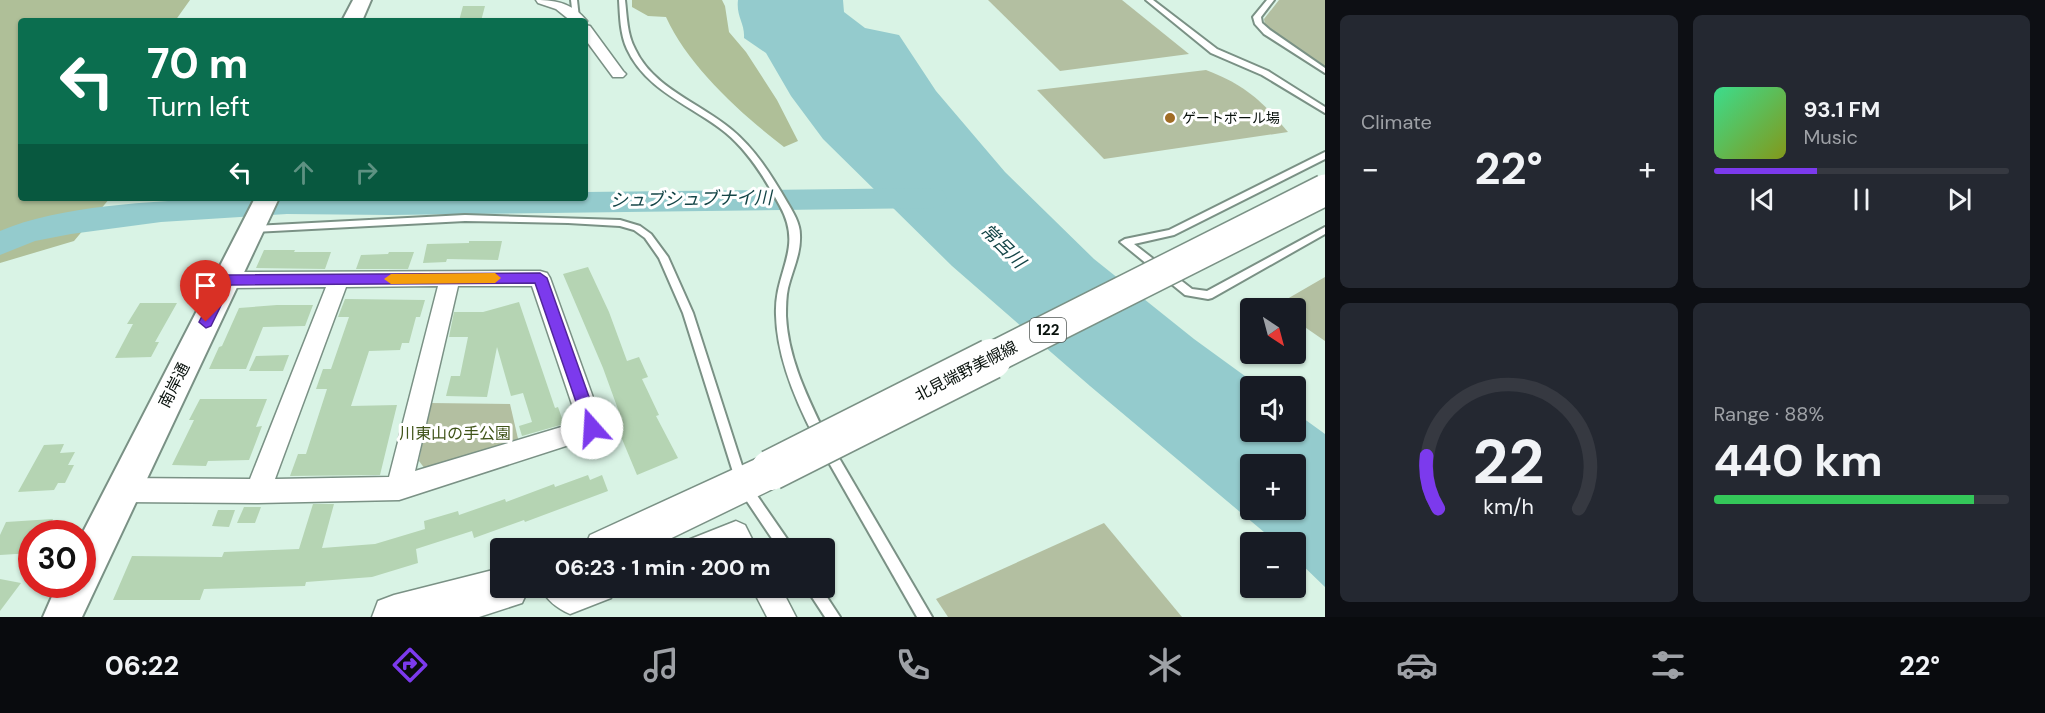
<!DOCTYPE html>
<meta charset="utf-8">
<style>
body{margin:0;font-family:"DM Sans","Noto Sans JP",sans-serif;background:#242831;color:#f1f3f6;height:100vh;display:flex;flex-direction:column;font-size:22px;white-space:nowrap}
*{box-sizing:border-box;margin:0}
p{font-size:20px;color:#9ea1a6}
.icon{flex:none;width:33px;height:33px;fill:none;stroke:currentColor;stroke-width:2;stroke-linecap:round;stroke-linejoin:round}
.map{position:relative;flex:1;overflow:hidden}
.panel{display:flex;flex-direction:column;gap:15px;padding:15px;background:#0d0f14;width:720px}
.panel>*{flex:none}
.guide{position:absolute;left:18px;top:18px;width:570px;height:183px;border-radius:6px;box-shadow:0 2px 4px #0004;background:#0b6e4f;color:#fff;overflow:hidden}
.needle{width:39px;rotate:144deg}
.tools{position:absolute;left:1240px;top:298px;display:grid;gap:12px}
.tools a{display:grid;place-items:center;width:66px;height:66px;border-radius:6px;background:#171b24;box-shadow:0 2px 4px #0004;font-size:30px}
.speed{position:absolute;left:18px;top:520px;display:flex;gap:12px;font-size:30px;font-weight:700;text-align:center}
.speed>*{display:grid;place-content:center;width:78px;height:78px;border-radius:50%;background:#171b24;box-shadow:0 2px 4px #0004;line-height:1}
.speed .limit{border:9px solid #d22;background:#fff;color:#111}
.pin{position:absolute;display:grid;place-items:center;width:51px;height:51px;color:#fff;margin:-62px -26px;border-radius:50% 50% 50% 0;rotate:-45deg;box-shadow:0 0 6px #0007}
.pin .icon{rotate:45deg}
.me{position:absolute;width:66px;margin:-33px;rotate:341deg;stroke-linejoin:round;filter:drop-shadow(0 0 4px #0008)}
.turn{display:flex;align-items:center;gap:21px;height:126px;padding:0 30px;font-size:27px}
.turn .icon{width:78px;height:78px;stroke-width:2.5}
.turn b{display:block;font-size:42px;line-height:51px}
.lanes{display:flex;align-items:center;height:57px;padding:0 30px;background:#0003;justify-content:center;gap:30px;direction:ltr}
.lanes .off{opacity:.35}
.big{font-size:45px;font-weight:700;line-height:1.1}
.panel .widget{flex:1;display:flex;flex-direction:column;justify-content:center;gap:9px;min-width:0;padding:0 21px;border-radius:9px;background:#242831}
.panel .dial{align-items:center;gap:0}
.dial svg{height:156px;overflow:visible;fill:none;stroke:#363941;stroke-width:7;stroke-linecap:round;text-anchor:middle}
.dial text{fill:#f1f3f6;stroke:none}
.song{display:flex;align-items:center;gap:18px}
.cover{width:72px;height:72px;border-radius:9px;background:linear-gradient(135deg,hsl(150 70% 55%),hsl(70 70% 35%))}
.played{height:6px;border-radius:3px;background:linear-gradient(90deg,#7c3aed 35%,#363941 35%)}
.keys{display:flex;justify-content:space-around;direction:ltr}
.heat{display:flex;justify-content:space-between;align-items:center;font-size:33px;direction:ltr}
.charge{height:9px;border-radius:4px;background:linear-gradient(90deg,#34c759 88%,#363941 0)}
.panel .tiles{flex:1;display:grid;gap:15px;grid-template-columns:repeat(2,1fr)}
.trip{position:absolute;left:490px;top:538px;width:345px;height:60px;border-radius:6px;background:#171b24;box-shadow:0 2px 4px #0004;font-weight:700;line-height:60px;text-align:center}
.menu{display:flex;height:96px;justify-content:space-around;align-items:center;background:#090b0e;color:#9ea1a6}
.menu .icon{width:42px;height:42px}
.menu .on{color:#7c3aed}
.menu b{font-size:27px;color:#f1f3f6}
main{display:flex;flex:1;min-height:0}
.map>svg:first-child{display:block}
</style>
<main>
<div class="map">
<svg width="1325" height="617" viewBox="0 0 1325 617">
<rect width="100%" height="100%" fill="#d9f3e5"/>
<g fill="#b3bfa1">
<path d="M988,0H1122L1189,54L1060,71Z"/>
<path d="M1279,0H1325V67L1265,26L1264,19Z"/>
<path d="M1206,70C1245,85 1261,100 1288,132L1104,159L1037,90Z"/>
<path d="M1325,277V341L1296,321V309H1279L1275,306Z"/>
<path d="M430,403L510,404L519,443L428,473L419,461Z"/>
<path d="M1104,523L1182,617H948L936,599Z"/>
</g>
<g fill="#afbf98">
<path d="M0,0H190L175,21H21V198H110L74,241L0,263Z"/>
<path d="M632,0H722L725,6L729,32L746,52L777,100L798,141L784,147C741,114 688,66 666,17L648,16L632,7Z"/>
</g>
<path fill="#94cbcd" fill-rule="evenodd" d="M738,0H843L844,12L865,28L899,35L936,91L1005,172L1094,259L1194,339L1260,387H1251V432H1296V413L1325,434V587L1296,559V543H1277L1090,386L952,266L823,139L791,96L766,53L744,38C745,23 736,17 738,0ZM1251,465H1296V510H1251Z"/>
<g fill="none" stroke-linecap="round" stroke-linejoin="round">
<path fill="#94cbcd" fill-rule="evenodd" d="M932,188L943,191L947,198L943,205L932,208L390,215L287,214L161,222L71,234L35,241L0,255V231C60,205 152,202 218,198H585V192Z"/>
</g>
<g fill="#b5d4b3">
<path d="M463,6H485L481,21H459Z"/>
<path d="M469,241H502L498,260L447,259L446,262L423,263L427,244L469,243Z"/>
<path d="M264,250H295L294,252H331L325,269L256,268Z"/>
<path d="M389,252H414L408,269H356L361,255L388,254Z"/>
<path d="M588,267L609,312L627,361L639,357L648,377L642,379L659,415L656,416L678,458L637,475L612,415L619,412L603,368L563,274Z"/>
<path d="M345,299L425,300L420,317H416L409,343H402L400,350L369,351L351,406L397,405L380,475L290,476L298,454H306L327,389H316L323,369H331L349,317H338Z"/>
<path d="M519,302L555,408L558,407L564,424L522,436L519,426L532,422L523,393L511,396L497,347L487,397L446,396L451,376H460L468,337H449L454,312H483Z"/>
<path d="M140,303H177L155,342H159L151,357L115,358L133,324H127Z"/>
<path d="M277,305H313L305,326L263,327L246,369H209L219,347L222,346L239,308Z"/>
<path d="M289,355L283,371H249L256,356Z"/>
<path d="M200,399H267L256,427L262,426L249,460L208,461L206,466L172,465L194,420H189Z"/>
<path d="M64,444L60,453L75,452L68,465H74L65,483H58L54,490L18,492L44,445Z"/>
<path d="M588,475L590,480L602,475L608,491L525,522L524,520L474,538L472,531L416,549L418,563L372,577L306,582L305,586L204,589L200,600H113L132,556L222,557L224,552L299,549L313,504H334L322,548L375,544L425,529L424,521L458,511L459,515L505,499L506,502L554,484L555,487Z"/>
<path d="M244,507H261L255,523H237Z"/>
<path d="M218,510H235L229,527L212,526Z"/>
<path d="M53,519L46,534H32V553L0,555V535L6,522Z"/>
<path d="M0,579L21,583L0,611Z"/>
</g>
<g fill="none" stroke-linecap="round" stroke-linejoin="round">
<g stroke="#7a9185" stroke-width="4">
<g id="lane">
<path d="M571,0H577L579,18L573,17Z"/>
<path d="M619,0H625C627,17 627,34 635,49C653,88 700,103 732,130C755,149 772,176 787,202C793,212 800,223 800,235C801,254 792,271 788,288C786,297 786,306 786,316C788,359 808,398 826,436L824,440L820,441L816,440C796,402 777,358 776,315C774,271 804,249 780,206C766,180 749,152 726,133C693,106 646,91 627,49C620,34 620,16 619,0Z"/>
<path d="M1146,0H1153L1217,49L1268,71L1325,107V113L1262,75L1211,53Z"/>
<path d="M1267,0H1274L1261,17L1262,23L1270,30L1325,68V73L1264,34L1255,24L1253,17Z"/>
<path d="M1325,152V159L1174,235L1134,244L1192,289L1207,291L1325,227V234L1212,298L1208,299L1185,295L1120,242L1125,239L1169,230Z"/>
<path d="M465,215L620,220L640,226L651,234L668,257L693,313L747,481L794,549H779L738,488L683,313L659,258L645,238L634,230L620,226L568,223L465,221L252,232L247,229L252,226Z"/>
<path d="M828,445L832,446L932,617H917L824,454L822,450L824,446Z"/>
<path d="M806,588H821L840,617H825Z"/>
</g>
</g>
<g stroke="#7a9185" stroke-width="3">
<g id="street">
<path d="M536,0C558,0 573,4 587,21L585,24V21H571L556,9L538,3Z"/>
<path d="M585,25L590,26L623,71L626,74L623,77H613L585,39Z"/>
<path d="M540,271L547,273L550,278L604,428L600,435L399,500L258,503L122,502L113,498L109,490L113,482L122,478L250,479L326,287L227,288L220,285L217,280L220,275L227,272ZM438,286L389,477L275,479L346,287ZM458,286H532L578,422L415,471Z"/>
<path d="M736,521L745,525L757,549H684L688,540Z"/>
<path d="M541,588H615L611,598L570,614C557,608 547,601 541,588Z"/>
<path d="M752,588H781L796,617H767Z"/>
</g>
</g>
<g stroke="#7a9185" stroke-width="4">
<g id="secondary">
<path d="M353,0H371L362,21H342Z"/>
<path d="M255,198H279L82,617H43L57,585H82V534Z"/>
</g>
</g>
<g stroke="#7a9185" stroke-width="3">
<g id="primary">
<path d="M771,452L785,457L791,470L785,483L649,549H584L590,535Z"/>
<path d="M501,568V588H529L522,603L479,617H372L378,601L394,595Z"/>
</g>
</g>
<use href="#lane" fill="#fff" fill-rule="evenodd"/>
<use href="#street" fill="#fff" fill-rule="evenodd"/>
<use href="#secondary" fill="#fff" fill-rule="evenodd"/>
<use href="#primary" fill="#fff" fill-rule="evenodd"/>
<g stroke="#7a9185" stroke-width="34" stroke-linecap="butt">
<path id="primary-bridge-far1" d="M988,360L1325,190"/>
</g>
<g stroke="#7a9185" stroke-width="43" stroke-linecap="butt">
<path id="primary-bridge" d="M771,470L991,359"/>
</g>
<use href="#primary-bridge-far1" stroke="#fff" stroke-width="31"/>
<use href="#primary-bridge" stroke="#fff" stroke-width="40"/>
</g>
<path fill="#7c3aed" stroke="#51269a" stroke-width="1.5" d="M540,273L547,278L600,428L598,433L592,435L587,433L585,428L535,283L231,285L211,326L206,328L199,322L222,277L227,275Z"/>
<path fill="#f59e0b" d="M495,273L501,278L495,283L391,284L384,279L391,274Z"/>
<circle fill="#a16d25" stroke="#fff" stroke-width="2" cx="1170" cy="118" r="6"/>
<g text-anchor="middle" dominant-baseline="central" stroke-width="6" stroke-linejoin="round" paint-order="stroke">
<g font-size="14" fill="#08110c" stroke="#fff" text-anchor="start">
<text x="1182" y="118">ゲートボール場</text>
</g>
<rect fill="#fff" stroke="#525855" stroke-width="1.5" x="1030" y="318" width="36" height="24" rx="4.5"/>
<g font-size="15" font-weight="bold" fill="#08110c">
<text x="1048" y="330">122</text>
</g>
<g font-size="16" fill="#08110c" stroke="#fff">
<text transform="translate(966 371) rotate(-27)">北見端野美幌線</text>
<text transform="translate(174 385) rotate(-63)">南岸通</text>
</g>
<g font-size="16" fill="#405419" stroke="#fff">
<text x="455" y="433">川東山の手公園</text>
</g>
<g font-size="18" font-style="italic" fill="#144547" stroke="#fff">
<text transform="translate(691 199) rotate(-1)">シュブシュブナイ川</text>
<text transform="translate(1003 246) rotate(45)">常呂川</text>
</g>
</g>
</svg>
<div class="tools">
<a><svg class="needle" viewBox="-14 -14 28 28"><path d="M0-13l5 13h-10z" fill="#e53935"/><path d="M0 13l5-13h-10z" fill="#9ea1a6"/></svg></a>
<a><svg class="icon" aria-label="sound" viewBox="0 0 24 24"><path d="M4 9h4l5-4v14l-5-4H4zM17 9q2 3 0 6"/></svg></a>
<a>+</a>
<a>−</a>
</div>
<div class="speed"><div class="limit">30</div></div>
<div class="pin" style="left:206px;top:322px;background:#d93025"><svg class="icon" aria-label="arrive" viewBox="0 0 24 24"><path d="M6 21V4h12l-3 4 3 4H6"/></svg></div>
<svg class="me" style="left:592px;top:428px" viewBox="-20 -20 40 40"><circle r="19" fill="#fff"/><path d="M0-13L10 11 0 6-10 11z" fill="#7c3aed"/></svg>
<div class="trip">06:23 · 1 min · 200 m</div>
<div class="guide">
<div class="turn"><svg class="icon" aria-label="left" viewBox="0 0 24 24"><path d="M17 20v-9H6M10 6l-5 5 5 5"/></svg><div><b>70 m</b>Turn left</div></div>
<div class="lanes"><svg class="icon" aria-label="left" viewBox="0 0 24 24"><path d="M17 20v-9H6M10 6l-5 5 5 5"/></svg><svg class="icon off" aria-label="ahead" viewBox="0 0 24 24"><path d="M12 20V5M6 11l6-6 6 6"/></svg><svg class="icon off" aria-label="right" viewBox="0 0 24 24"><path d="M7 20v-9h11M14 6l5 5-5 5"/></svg></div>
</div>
</div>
<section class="panel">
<div class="tiles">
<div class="widget"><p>Climate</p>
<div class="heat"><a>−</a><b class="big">22°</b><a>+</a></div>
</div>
<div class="widget">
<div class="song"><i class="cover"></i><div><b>93.1 FM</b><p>Music</p></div></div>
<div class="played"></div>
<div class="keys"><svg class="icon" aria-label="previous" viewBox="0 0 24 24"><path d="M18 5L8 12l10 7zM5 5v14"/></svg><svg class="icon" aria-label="pause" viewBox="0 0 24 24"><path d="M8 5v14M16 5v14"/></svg><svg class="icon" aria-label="next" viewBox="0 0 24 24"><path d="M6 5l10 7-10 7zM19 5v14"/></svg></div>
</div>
<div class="widget dial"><svg viewBox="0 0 100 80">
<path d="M14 69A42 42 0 1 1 86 69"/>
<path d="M14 69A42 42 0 0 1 8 42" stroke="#7c3aed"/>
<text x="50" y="56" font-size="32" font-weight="700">22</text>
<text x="50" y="72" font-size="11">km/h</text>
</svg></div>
<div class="widget"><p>Range · 88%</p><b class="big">440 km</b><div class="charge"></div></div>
</div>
</section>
</main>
<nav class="menu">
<b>06:22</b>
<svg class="icon on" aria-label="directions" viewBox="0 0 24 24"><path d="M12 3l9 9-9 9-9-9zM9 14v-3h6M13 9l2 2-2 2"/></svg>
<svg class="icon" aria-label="music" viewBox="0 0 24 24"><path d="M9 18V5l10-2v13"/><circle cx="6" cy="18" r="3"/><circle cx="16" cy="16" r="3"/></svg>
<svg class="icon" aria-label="phone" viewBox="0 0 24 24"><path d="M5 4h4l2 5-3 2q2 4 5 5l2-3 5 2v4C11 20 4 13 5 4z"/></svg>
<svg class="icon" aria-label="climate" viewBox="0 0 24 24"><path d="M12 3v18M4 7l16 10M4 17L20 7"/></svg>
<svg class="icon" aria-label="car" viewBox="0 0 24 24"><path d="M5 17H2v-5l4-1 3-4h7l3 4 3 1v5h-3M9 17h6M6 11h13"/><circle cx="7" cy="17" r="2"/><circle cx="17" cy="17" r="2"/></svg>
<svg class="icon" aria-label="filters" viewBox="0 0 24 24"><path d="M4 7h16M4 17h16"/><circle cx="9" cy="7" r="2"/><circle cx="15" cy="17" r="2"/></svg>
<b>22°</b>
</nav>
